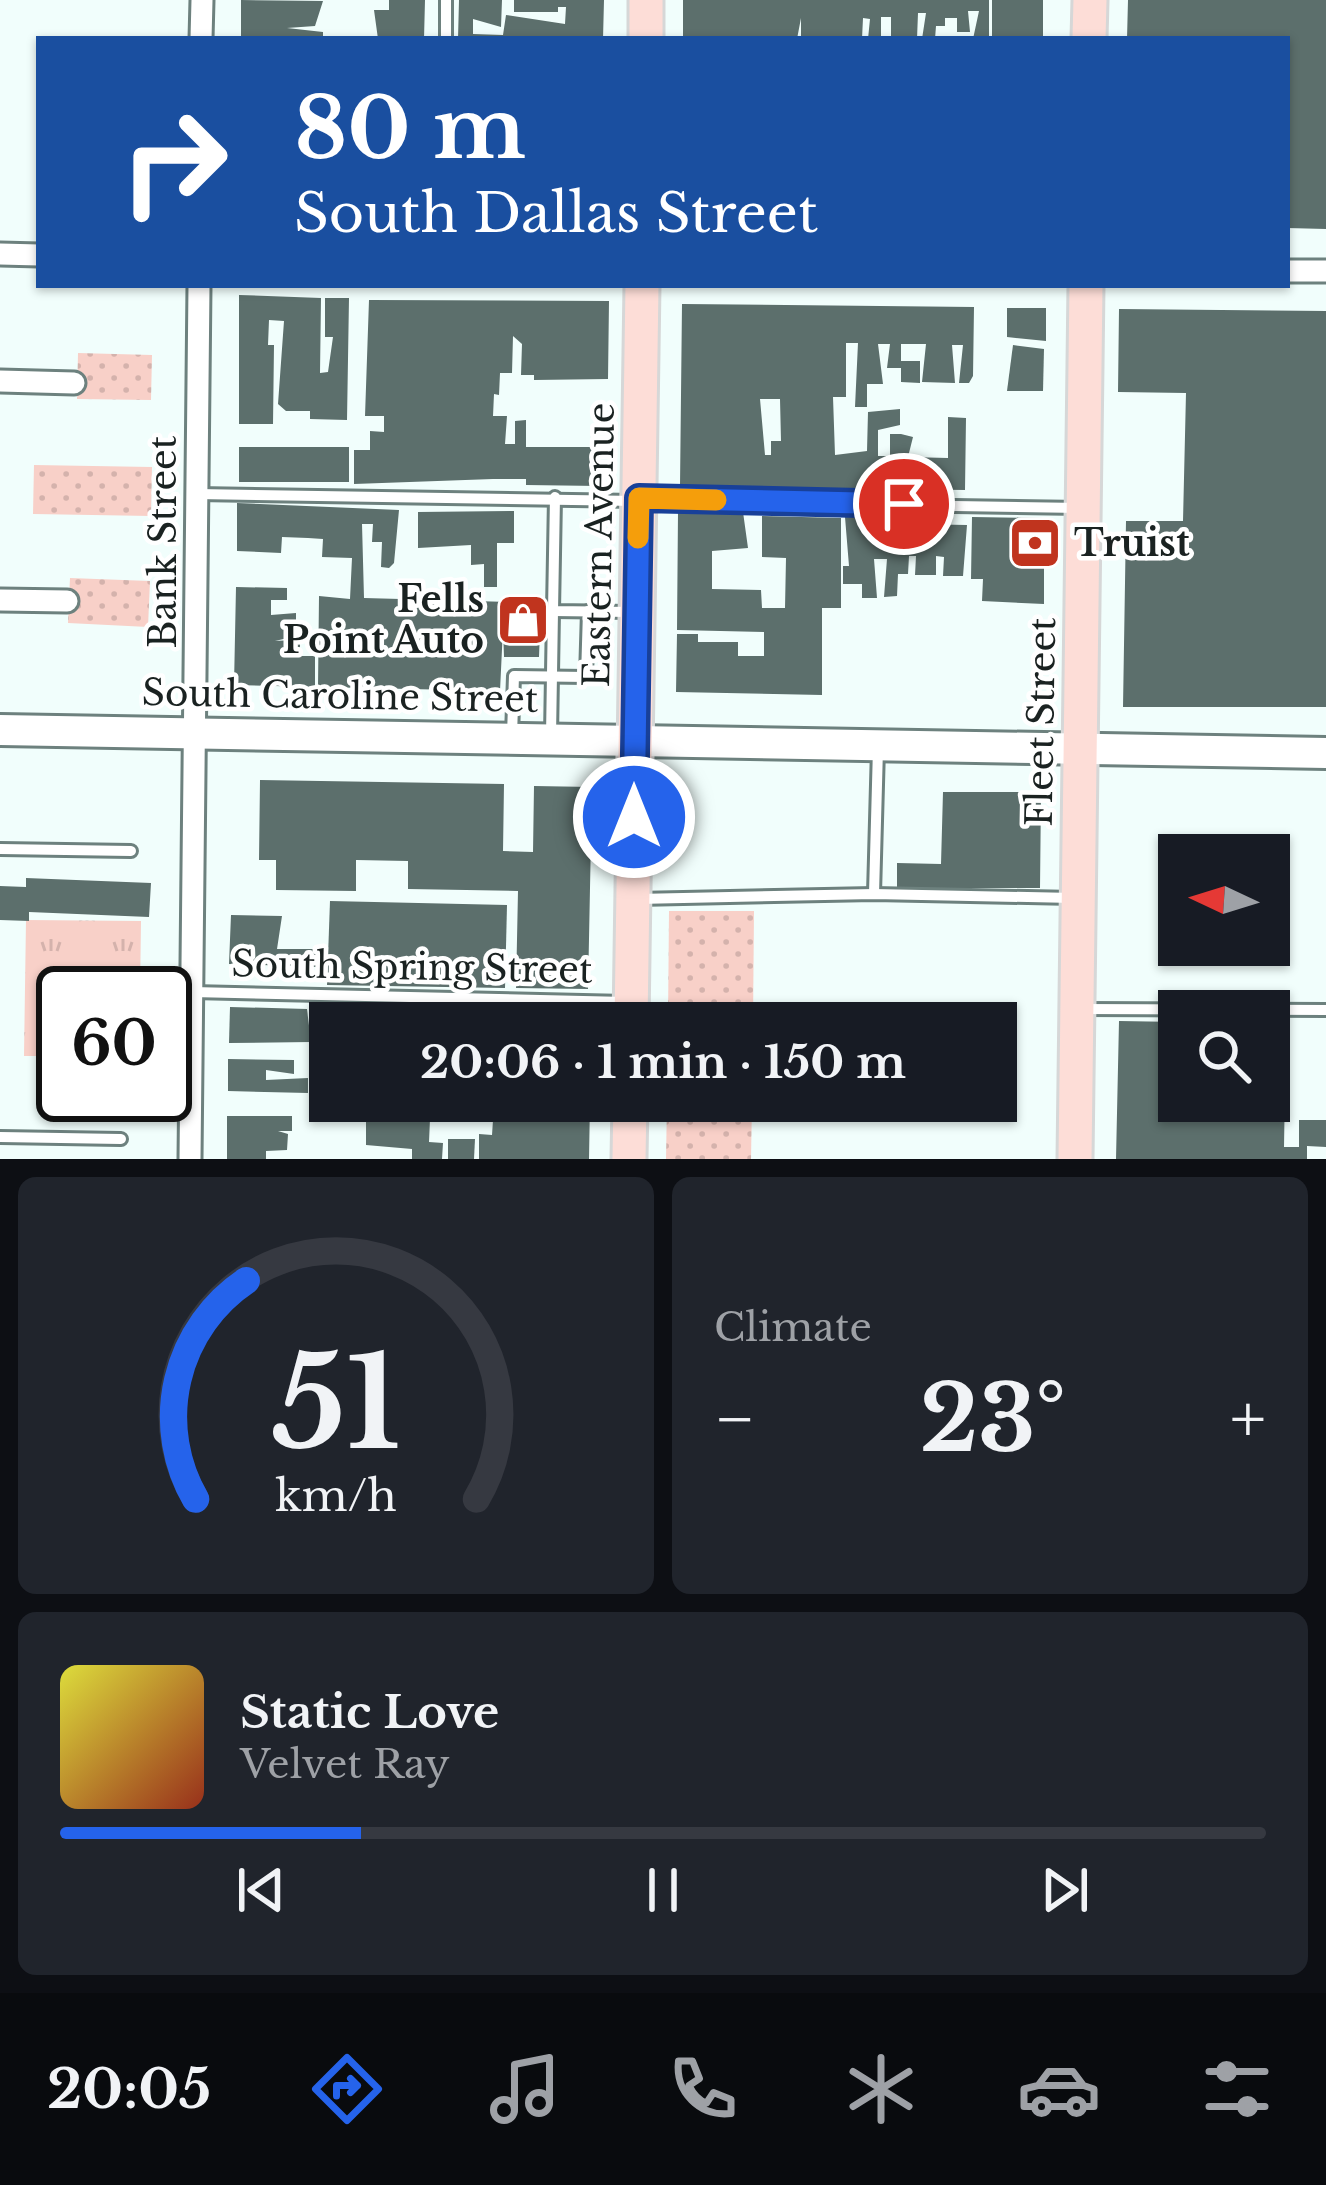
<!DOCTYPE html>
<meta charset="utf-8">
<style>
body{margin:0;font-family:"Libre Baskerville",serif;background:#20242c;color:#f1f3f6;height:100vh;display:flex;flex-direction:column;font-size:45px;white-space:nowrap}
*{box-sizing:border-box;margin:0}
p{font-size:39px;color:#9ea1a6}
.icon{flex:none;width:66px;height:66px;fill:none;stroke:currentColor;stroke-width:2;stroke-linecap:round;stroke-linejoin:round}
.map{position:relative;height:1159px;overflow:hidden}
.sheet{display:flex;flex-direction:column;gap:18px;padding:18px;background:#0d0f14;flex:1}
.sheet>*{flex:none}
.top-card{position:absolute;left:36px;top:36px;width:1254px;height:252px;border-radius:0px;box-shadow:0 3px 9px #0004;background:#1a4fa0;color:#fff;overflow:hidden}
.needle{width:78px;rotate:274deg}
.fabs{position:absolute;left:1158px;top:834px;display:grid;gap:24px}
.fabs a{display:grid;place-items:center;width:132px;height:132px;border-radius:0px;background:#171b24;box-shadow:0 3px 9px #0004;font-size:60px}
.speed{position:absolute;left:36px;top:966px;display:flex;gap:24px;font-size:60px;font-weight:700;text-align:center}
.speed>*{display:grid;place-content:center;width:156px;height:156px;border-radius:50%;background:#171b24;box-shadow:0 3px 9px #0004;line-height:1}
.speed .limit{border:6px solid #111;border-radius:18px;background:#fff;color:#111}
.pin{position:absolute;display:grid;place-items:center;width:102px;height:102px;color:#fff;margin:-51px;border:6px solid #fff;border-radius:50%;box-shadow:0 3px 12px #0007}
.me{position:absolute;width:132px;margin:-66px;rotate:0deg;stroke-linejoin:round;filter:drop-shadow(0 0 9px #0008)}
.turn{display:flex;align-items:center;gap:42px;height:252px;padding:0 60px;font-size:54px}
.turn .icon{width:156px;height:156px;stroke-width:2.5}
.turn b{display:block;font-size:84px;line-height:102px}
.big{font-size:90px;font-weight:700;line-height:1.1}
.sheet .tile{flex:1;display:flex;flex-direction:column;justify-content:center;gap:18px;min-width:0;padding:0 42px;border-radius:18px;background:#20242c}
.sheet .dial{align-items:center;gap:0}
.dial svg{height:312px;overflow:visible;fill:none;stroke:#363941;stroke-width:7;stroke-linecap:round;text-anchor:middle}
.dial text{fill:#f1f3f6;stroke:none}
.song{display:flex;align-items:center;gap:36px}
.cover{width:144px;height:144px;border-radius:18px;background:linear-gradient(135deg,hsl(60 70% 55%),hsl(10 70% 35%))}
.played{height:12px;border-radius:6px;background:linear-gradient(90deg,#2563eb 25%,#363941 25%)}
.keys{display:flex;justify-content:space-around;direction:ltr}
.heat{display:flex;justify-content:space-between;align-items:center;font-size:66px;direction:ltr}
.sheet .tiles{flex:1;display:grid;gap:18px;grid-template-columns:1fr 1fr}
.tile:last-child{grid-column:span 2}
.trip{position:absolute;left:309px;top:1002px;width:708px;height:120px;border-radius:0px;background:#171b24;box-shadow:0 3px 9px #0004;font-weight:700;line-height:120px;text-align:center}
.tab-bar{display:flex;height:192px;justify-content:space-around;align-items:center;background:#090b0e;color:#9ea1a6}
.tab-bar .icon{width:84px;height:84px}
.tab-bar .current{color:#2563eb}
.tab-bar b{font-size:54px;color:#f1f3f6}
.map>svg:first-child{display:block}
</style>
<div class="map">
<svg width="1326" height="1159" viewBox="0 0 1326 1159">
<defs>
<pattern id="grass-dots" width="8" height="8" patternUnits="userSpaceOnUse" patternTransform="scale(3)"><rect width="8" height="8" fill="#f8d0c8"/><path d="M2 2h.1M6 6h.1" fill="none" stroke="#d4b2ac" stroke-width="1.8" stroke-linecap="round"/></pattern>
<pattern id="park-tufts" width="24" height="20" patternUnits="userSpaceOnUse" patternTransform="scale(3)"><rect width="24" height="20" fill="#f8d0c8"/><path d="M3 7l-1-3M5 7V3M7 7l1-3M15 17l-1-3M17 17v-4M19 17l1-3" fill="none" stroke="#d4b2ac"/></pattern>
</defs>
<rect width="100%" height="100%" fill="#f1fefc"/>
<g fill="url(#grass-dots)">
<path d="M78,353L152,355L151,400L77,399Z"/>
<path d="M34,465L152,467L151,516L33,514Z"/>
<path d="M70,578L150,581L148,627L68,623Z"/>
<path d="M669,911H754L753,1023H668Z"/>
<path d="M667,1101H752L751,1159H666Z"/>
</g>
<path fill="url(#park-tufts)" d="M26,920L141,921L140,993H63V1056H24Z"/>
<g fill="#5c6f6c" fill-rule="evenodd">
<path d="M241,0L323,1L315,26L287,28L323,32V39H241Z"/>
<path d="M389,0H425L424,39H378L374,10H389Z"/>
<path d="M459,0H502L501,27L473,19V34L503,35L506,15L565,24L566,7H558V12H514V0H604L603,39H458Z"/>
<path d="M683,0H989V39H973L979,11H968L970,32H957V18H945V26H936L935,39H922L926,13H918L917,39H891V17H881V39H868L870,19L863,18L862,39H801V18L797,39H683Z"/>
<rect x="992" y="0" width="51" height="39"/>
<path d="M1128,0H1326V229L1287,228V39H1127Z"/>
<path d="M239,295L321,298L320,373L328,372L333,337H325V298H349L347,420L310,419V411H286L278,404L284,321L269,320L268,345H274L273,424H239Z"/>
<path d="M369,300L609,301L608,379L534,380V375H521L522,344L513,336L512,373H500L499,395L494,394L493,416H507L505,444H515V421L526,420V447H599V486L526,485V479H493L354,484V450H370V431L384,432V416H365Z"/>
<path d="M682,304L974,307L973,376L969,383H959L963,345H952L955,383L922,382L926,344H901V361H920V383L901,382V368H887L890,344H878L883,384H867V407H855L858,343H846V397H833L835,455L867,451L868,412L900,409V425L878,430V456H890V434H901L913,437L908,457L948,458V417L966,418L965,490L680,486ZM760,399H780L781,441H771V455H765Z"/>
<path d="M1007,308H1046V341L1007,337Z"/>
<path d="M1119,309L1326,311V707H1123L1126,521H1183L1186,393L1118,392Z"/>
<path d="M1013,345L1044,349L1043,391H1007Z"/>
<rect x="239" y="447" width="110" height="35"/>
<path d="M237,503L399,510L394,563L389,568L381,567L382,542H372L373,524H362L364,598L541,603L539,657H504L503,628L500,691L318,687L319,596L350,599L352,558L322,557L323,539L308,538L282,537L281,553L237,551Z"/>
<path d="M514,511V543H497V587H484V564L471,565V545L418,548V512Z"/>
<path d="M678,512H743L748,548L712,551V589L761,590L762,608H785L786,558L762,557V516L841,518V608H822V695L676,692L677,634H698V642H738V656H764V632L677,630Z"/>
<path d="M863,516V523L967,525L963,576H943L944,557L936,556V575H915L916,556H909L908,574H898L897,596L884,597L887,559H874L877,598H862V584H843V566H849L845,517Z"/>
<path d="M972,517L1044,518V604L982,601L983,579H971Z"/>
<path d="M236,587L287,588V600H271V615L296,613V626L292,637L275,641L292,640L300,644V656H315V687L234,685Z"/>
<path d="M260,780L504,784L503,851L533,852L534,786L592,787L588,989L516,988L518,891L408,889V861L356,860V891L276,890V860H259Z"/>
<path d="M943,792H1041L1040,888H897V863L941,864Z"/>
<path d="M26,878L151,883L149,917L29,912V921L0,920V886L26,887Z"/>
<path d="M330,901L507,905L505,988L327,985Z"/>
<path d="M231,915L282,916L277,949H320L319,967L229,964Z"/>
<path d="M230,1007L307,1009L311,1042L229,1043Z"/>
<path d="M334,1009L591,1014V1023H334Z"/>
<path d="M1119,1021L1179,1022V1101H1269V1024H1286L1284,1147H1299V1120H1326V1147L1307,1146V1159H1116Z"/>
<path d="M228,1059L294,1060V1074L266,1070V1080L308,1078V1093L228,1091Z"/>
<path d="M332,1101H590L589,1159H479V1134L492,1135L493,1120L430,1119L429,1142L443,1143L442,1159H412V1149L366,1145V1119H331Z"/>
<path d="M227,1116H292V1131H278L288,1134L287,1150L266,1151V1159H227Z"/>
<path d="M448,1139H475L474,1159H448Z"/>
</g>
<g fill="none" stroke-linecap="round" stroke-linejoin="round">
<g stroke="#6d817e" stroke-width="16">
<g id="lane">
<path d="M446,0V39"/>
<path d="M197,494L1081,508"/>
<path d="M555,497L553,611L632,612"/>
<path d="M512,735L514,676L586,677L588,611"/>
<path d="M551,736L553,611"/>
<path d="M0,849L131,851"/>
<path d="M874,894L878,748"/>
<path d="M637,899L874,894L1074,898"/>
<path d="M192,992L626,1002"/>
<path d="M1081,1009L1326,1010"/>
<path d="M0,1137L121,1139"/>
</g>
</g>
<g stroke="#6d817e" stroke-width="27">
<g id="street">
<path d="M201,39L202,0"/>
<path d="M0,254L39,255"/>
<path d="M1287,271H1326"/>
<path d="M0,381L74,383"/>
<path d="M0,600L67,601"/>
<path d="M190,1159L199,285"/>
</g>
</g>
<g stroke="#6d817e" stroke-width="36">
<path id="secondary" d="M0,730L1326,753"/>
</g>
<g stroke="#d6d7d7" stroke-width="39">
<g id="primary">
<path d="M646,39V0"/>
<path d="M1089,39L1090,0"/>
<path d="M631,1023L642,285"/>
<path d="M629,1159L630,1101"/>
<path d="M1075,1159L1086,285"/>
</g>
</g>
<use href="#lane" stroke="#fff" stroke-width="10"/>
<use href="#street" stroke="#fff" stroke-width="21"/>
<use href="#secondary" stroke="#fff" stroke-width="30"/>
<use href="#primary" stroke="#fdddd7" stroke-width="33"/>
</g>
<g fill="none" stroke-linecap="round" stroke-linejoin="round">
<g stroke="#184099" stroke-width="30">
<path id="route" d="M634,817L639,498L904,504"/>
</g>
<use href="#route" stroke="#2563eb" stroke-width="21"/>
<path stroke="#f59e0b" stroke-width="21" d="M638,538L639,498L716,500"/>
</g>
<defs>
<g id="bank-square" transform="scale(2.7)"><rect x="-9" y="-9" width="18" height="18" rx="4" fill="#c0341e" stroke="#fff"/><path d="M-6-4H6V4H-6ZM0-2.3a2.3 2.3 0 1 0 0 4.6a2.3 2.3 0 1 0 0-4.6Z" fill="#fff"/></g>
<g id="shop-square" transform="scale(2.7)"><rect x="-9" y="-9" width="18" height="18" rx="4" fill="#c0341e" stroke="#fff"/><path d="M-5-2.5h2.3a2.7 3.5 0 0 1 5.4 0H5L5.5 6h-11ZM-1.5-2.5h3a1.5 2.3 0 0 0-3 0Z" fill="#fff"/></g>
</defs>
<g fill-rule="evenodd">
<use href="#bank-square" x="1035" y="543"/>
<use href="#shop-square" x="523" y="620"/>
</g>
<g text-anchor="middle" dominant-baseline="central" stroke-width="9" stroke-linejoin="round" paint-order="stroke">
<g font-size="36" fill="#1a2221" stroke="#fff">
<text transform="translate(163 542) rotate(-90)">Bank Street</text>
<text transform="translate(599 545) rotate(-89)">Eastern Avenue</text>
<text transform="translate(340 696) rotate(1)">South Caroline Street</text>
<text transform="translate(1041 722) rotate(-89)">Fleet Street</text>
<text transform="translate(412 967) rotate(1)">South Spring Street</text>
</g>
<g font-size="36" font-weight="bold" fill="#1a2221" stroke="#fff" text-anchor="start">
<text x="1074" y="543">Truist</text>
<text x="484" y="599" text-anchor="end">Fells<tspan x="484" dy="41">Point Auto</tspan></text>
</g>
</g>
</svg>
<div class="fabs">
<a><svg class="needle" viewBox="-14 -14 28 28"><path d="M0-13l5 13h-10z" fill="#e53935"/><path d="M0 13l5-13h-10z" fill="#9ea1a6"/></svg></a>
<a><svg class="icon" aria-label="search" viewBox="0 0 24 24"><circle cx="10" cy="10" r="6"/><path d="M15 15l6 6"/></svg></a>
</div>
<div class="speed"><div class="limit">60</div></div>
<div class="pin" style="left:904px;top:504px;background:#d93025"><svg class="icon" aria-label="arrive" viewBox="0 0 24 24"><path d="M6 21V4h12l-3 4 3 4H6"/></svg></div>
<svg class="me" style="left:634px;top:817px" viewBox="-20 -20 40 40"><circle r="17" fill="#2563eb" stroke="#fff" stroke-width="3"/><path d="M0-11L8 9 0 5-8 9z" fill="#fff"/></svg>
<div class="trip">20:06 · 1 min · 150 m</div>
<div class="top-card">
<div class="turn"><svg class="icon" aria-label="right" viewBox="0 0 24 24"><path d="M7 20v-9h11M14 6l5 5-5 5"/></svg><div><b>80 m</b>South Dallas Street</div></div>
</div>
</div>
<section class="sheet">
<div class="tiles">
<div class="tile dial"><svg viewBox="0 0 100 80">
<path d="M14 69A42 42 0 1 1 86 69"/>
<path d="M14 69A42 42 0 0 1 27 13" stroke="#2563eb"/>
<text x="50" y="56" font-size="32" font-weight="700">51</text>
<text x="50" y="72" font-size="11">km/h</text>
</svg></div>
<div class="tile"><p>Climate</p>
<div class="heat"><a>−</a><b class="big">23°</b><a>+</a></div>
</div>
<div class="tile">
<div class="song"><i class="cover"></i><div><b>Static Love</b><p>Velvet Ray</p></div></div>
<div class="played"></div>
<div class="keys"><svg class="icon" aria-label="previous" viewBox="0 0 24 24"><path d="M18 5L8 12l10 7zM5 5v14"/></svg><svg class="icon" aria-label="pause" viewBox="0 0 24 24"><path d="M8 5v14M16 5v14"/></svg><svg class="icon" aria-label="next" viewBox="0 0 24 24"><path d="M6 5l10 7-10 7zM19 5v14"/></svg></div>
</div>
</div>
</section>
<nav class="tab-bar">
<b>20:05</b>
<svg class="icon current" aria-label="directions" viewBox="0 0 24 24"><path d="M12 3l9 9-9 9-9-9zM9 14v-3h6M13 9l2 2-2 2"/></svg>
<svg class="icon" aria-label="music" viewBox="0 0 24 24"><path d="M9 18V5l10-2v13"/><circle cx="6" cy="18" r="3"/><circle cx="16" cy="16" r="3"/></svg>
<svg class="icon" aria-label="phone" viewBox="0 0 24 24"><path d="M5 4h4l2 5-3 2q2 4 5 5l2-3 5 2v4C11 20 4 13 5 4z"/></svg>
<svg class="icon" aria-label="climate" viewBox="0 0 24 24"><path d="M12 3v18M4 7l16 10M4 17L20 7"/></svg>
<svg class="icon" aria-label="car" viewBox="0 0 24 24"><path d="M5 17H2v-5l4-1 3-4h7l3 4 3 1v5h-3M9 17h6M6 11h13"/><circle cx="7" cy="17" r="2"/><circle cx="17" cy="17" r="2"/></svg>
<svg class="icon" aria-label="filters" viewBox="0 0 24 24"><path d="M4 7h16M4 17h16"/><circle cx="9" cy="7" r="2"/><circle cx="15" cy="17" r="2"/></svg>
</nav>
